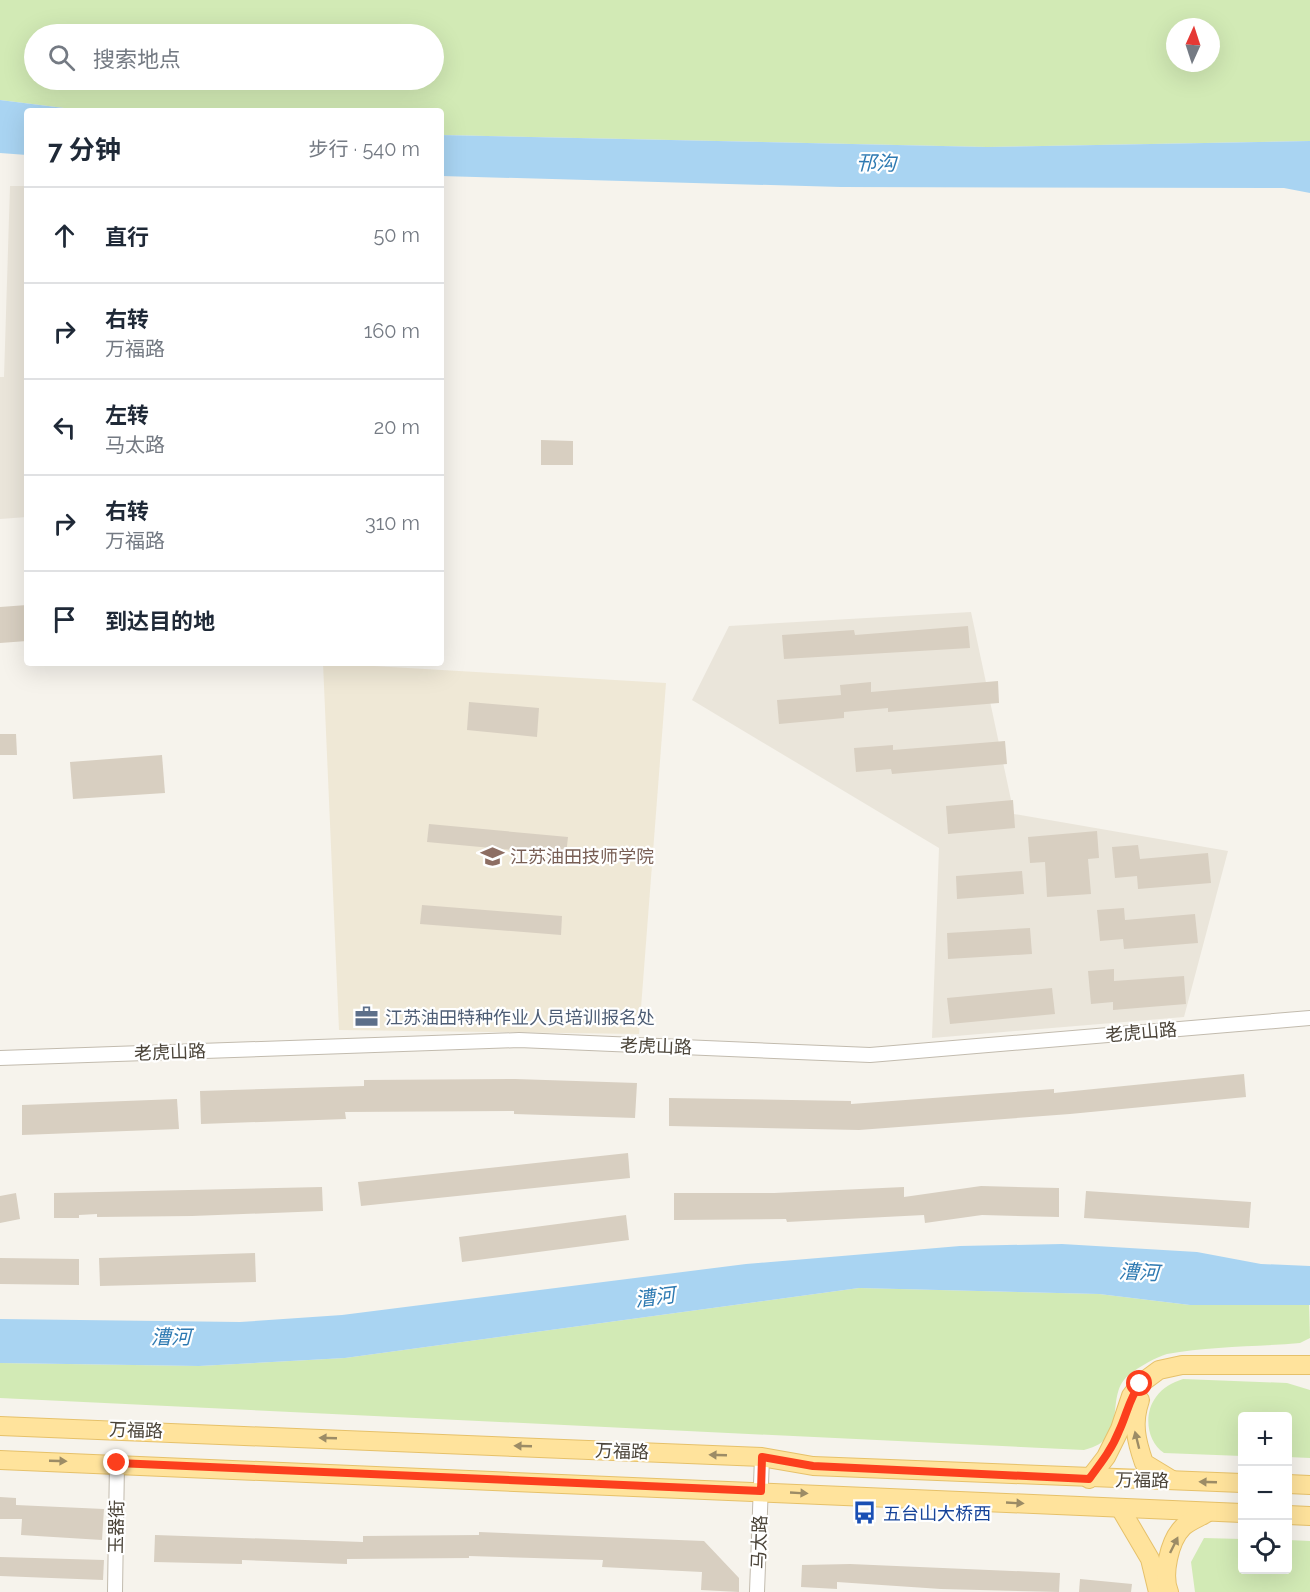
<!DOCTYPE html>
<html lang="zh">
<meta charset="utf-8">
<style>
:root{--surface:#fff;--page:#f2f2f3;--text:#1f2937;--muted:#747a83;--line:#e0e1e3}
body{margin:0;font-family:Raleway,"Noto Sans SC",sans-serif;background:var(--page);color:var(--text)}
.controls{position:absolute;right:18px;bottom:18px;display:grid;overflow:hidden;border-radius:6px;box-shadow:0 6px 24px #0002}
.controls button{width:54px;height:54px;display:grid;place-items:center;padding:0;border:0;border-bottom:2px solid var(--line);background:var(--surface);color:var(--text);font:30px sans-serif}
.compass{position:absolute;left:1166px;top:18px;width:54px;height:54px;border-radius:50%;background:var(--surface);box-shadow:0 6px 24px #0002;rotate:3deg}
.stop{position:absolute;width:18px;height:18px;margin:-14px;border:4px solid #fc3f1d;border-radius:50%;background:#fff}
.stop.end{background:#fc3f1d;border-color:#fff;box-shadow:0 2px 6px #0008}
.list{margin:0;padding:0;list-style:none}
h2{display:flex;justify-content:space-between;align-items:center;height:78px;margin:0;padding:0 24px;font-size:26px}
h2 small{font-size:20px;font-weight:400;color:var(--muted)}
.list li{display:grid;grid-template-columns:39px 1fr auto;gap:18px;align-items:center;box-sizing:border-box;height:96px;padding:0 24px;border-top:2px solid var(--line)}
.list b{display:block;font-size:22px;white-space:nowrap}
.list p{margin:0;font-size:20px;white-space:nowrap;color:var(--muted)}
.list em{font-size:20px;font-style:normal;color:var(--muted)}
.icon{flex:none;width:33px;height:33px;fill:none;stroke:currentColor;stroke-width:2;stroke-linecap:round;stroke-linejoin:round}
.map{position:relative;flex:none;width:1310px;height:1592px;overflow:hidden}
.search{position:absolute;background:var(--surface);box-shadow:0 6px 24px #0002;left:24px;top:24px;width:420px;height:66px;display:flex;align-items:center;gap:15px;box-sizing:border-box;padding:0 21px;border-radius:33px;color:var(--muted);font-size:22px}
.panel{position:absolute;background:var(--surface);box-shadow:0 6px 24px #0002;left:24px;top:108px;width:420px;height:558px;border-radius:6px}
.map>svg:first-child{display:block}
.residential{fill:#eae5da}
.education{fill:#efe8d6}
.green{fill:#d2eab5;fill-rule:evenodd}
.water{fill:#a9d4f2}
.building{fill:#d8cfc1}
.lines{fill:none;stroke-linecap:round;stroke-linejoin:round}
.minor-casing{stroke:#c2bbae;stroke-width:16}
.major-casing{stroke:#e6c16a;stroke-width:20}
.minor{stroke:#fff;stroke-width:14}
.major{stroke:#ffe39c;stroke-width:18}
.oneway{fill:#9c8c66}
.route{stroke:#fc3f1d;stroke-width:8}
.labels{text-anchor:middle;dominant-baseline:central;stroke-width:4.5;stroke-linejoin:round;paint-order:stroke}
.education-label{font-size:18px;fill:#785e54;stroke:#fff;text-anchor:start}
.service-label{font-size:18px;fill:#4e5e75;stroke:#fff;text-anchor:start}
.street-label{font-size:18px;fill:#4b4439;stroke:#fff}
.transit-label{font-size:18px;fill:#164399;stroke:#fff;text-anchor:start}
.water-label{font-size:20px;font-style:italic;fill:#2e7ab2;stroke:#fff}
</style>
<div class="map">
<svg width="1310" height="1592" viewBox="0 0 1310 1592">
<rect width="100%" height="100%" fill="#f6f3ec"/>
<g class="residential">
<path d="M10,186H27V517L0,519V377H4Z"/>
<path d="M971,612L1014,814L1228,851L1184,1017L932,1038L939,848L692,700L729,626Z"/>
</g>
<path class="education" d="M323,663L666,683L639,1034L339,1030Z"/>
<g class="green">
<path d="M0,0H1310V141L987,147L441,135V111H88L0,100ZM1175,27H1211V63H1175ZM34,34H434V80H34Z"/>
<path d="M859,1288L1099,1294L1190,1305H1309L1310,1338L1300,1343C1256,1347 1209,1346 1167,1354C1156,1357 1139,1367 1130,1374C1102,1395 1132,1439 1084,1450L0,1398V1363L199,1366L345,1358Z"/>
<path d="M1183,1379L1287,1383L1310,1390V1458L1288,1457V1416H1242V1456L1164,1453C1147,1442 1143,1414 1156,1397C1163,1387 1172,1383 1183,1379Z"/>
<path d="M1204,1538L1242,1539V1570H1288V1540L1310,1541V1592H1195L1191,1562Z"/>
</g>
<g class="water">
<path d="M0,100L88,111H27V155L0,153Z"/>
<path d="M441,135L987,147L1310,141V193L1284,188L841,187L441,176Z"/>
<path d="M1062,1244L1197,1252L1261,1264L1310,1266V1305H1190L1099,1294L859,1288L345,1358L199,1366L0,1363V1319L240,1322L342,1315L746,1264L960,1246Z"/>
</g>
<g class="building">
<path d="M541,440L573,441V465H541Z"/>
<path d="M27,605V641L0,643V607Z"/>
<path d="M968,626L970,648L784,659L782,635L854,630L855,635Z"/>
<path d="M998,681L999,703L888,712V708L844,712V718L779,724L777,700L841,695L840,685L871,682V692Z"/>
<path d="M469,702L539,708L537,737L467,730Z"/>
<path d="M0,734H16L17,755H0Z"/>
<path d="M1005,741L1007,764L892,774L891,769L856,772L854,748L893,745V750Z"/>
<path d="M162,755L165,793L73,799L70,762Z"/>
<path d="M1013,800L1015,828L948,834L946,806Z"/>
<path d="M429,824L568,837L566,855L427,842Z"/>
<path d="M1097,831L1099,858L1088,859L1091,894L1047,897L1045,862L1030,863L1028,837Z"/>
<path d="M1138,845L1140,859L1208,853L1211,883L1138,889L1137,876L1115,878L1112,847Z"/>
<path d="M1022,871L1024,894L957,899L956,876Z"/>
<path d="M422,905L562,916L561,935L420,924Z"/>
<path d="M1124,908L1125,920L1195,914L1198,943L1124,949L1123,939L1100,941L1097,910Z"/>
<path d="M1030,928L1032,954L948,959L947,933Z"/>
<path d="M1114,969V981L1184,976L1186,1004L1113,1010V1002L1091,1004L1088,971Z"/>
<path d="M1052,988L1055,1014L950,1024L947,998Z"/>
<path d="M1244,1074L1246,1097L1070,1114L859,1130L669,1126V1098L851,1101V1104L1054,1089V1093Z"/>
<path d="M515,1079L637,1083L635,1118L514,1114V1111L345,1112L346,1119L201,1124L200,1091L364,1086V1080Z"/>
<path d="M177,1099L179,1129L22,1135V1105Z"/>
<path d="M628,1153L630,1178L361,1206L358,1182Z"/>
<path d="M981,1186L1059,1188V1217L982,1215L925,1223L924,1215L787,1222L786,1219L674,1220V1193H774L904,1187V1197Z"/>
<path d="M322,1187L323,1211L192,1216L97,1217V1214L79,1215V1218H54V1193Z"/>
<path d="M1086,1191L1251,1202L1249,1228L1084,1218Z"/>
<path d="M16,1193L20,1219L0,1223V1196Z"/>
<path d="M626,1215L629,1240L462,1262L459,1237Z"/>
<path d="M255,1253L256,1282L100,1286L99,1258Z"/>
<path d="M0,1258L79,1259V1285L0,1284Z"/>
<path d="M0,1497L16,1498V1505L104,1509L102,1540L21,1535L22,1519H0Z"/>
<path d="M479,1532L704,1541L739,1578V1592L701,1590L702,1572L602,1567L603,1560L469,1556V1558L347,1559V1564L242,1560V1564L154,1562L155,1535L363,1542V1536L479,1535Z"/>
<path d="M0,1557L104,1560L103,1580L0,1576Z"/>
<path d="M850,1564L1060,1573L1059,1592L941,1589L837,1582V1589L801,1587L802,1565Z"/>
<path d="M1080,1579L1132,1584L1131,1592H1079Z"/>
</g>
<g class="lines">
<defs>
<g id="minor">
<path d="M0,1058L519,1040L870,1055L1310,1018"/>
<path d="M115,1592L117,1463"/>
<path d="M757,1592L762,1457"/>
</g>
<g id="major">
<path d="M1140,1400C1132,1423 1136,1440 1144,1463L1172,1480"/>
<path d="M0,1426L762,1457L813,1466L1242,1483"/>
<path d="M0,1460L1242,1513"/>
<path d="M1089,1479L1106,1457L1120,1429L1131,1396L1140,1384L1159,1370L1182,1365H1310"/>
<path d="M1288,1484L1310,1485"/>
<path d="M1120,1508L1150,1559L1158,1592"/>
<path d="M1288,1515L1310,1516"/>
<path d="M1169,1592C1162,1575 1169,1541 1183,1527C1189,1521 1201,1517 1208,1512"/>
</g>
</defs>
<use href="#minor" class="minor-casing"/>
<use href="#major" class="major-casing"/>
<use href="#minor" class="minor"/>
<use href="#major" class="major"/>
</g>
<defs><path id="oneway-solid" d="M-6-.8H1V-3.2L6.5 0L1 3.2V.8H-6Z" transform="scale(1.5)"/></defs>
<g class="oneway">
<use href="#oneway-solid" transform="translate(328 1438) rotate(-178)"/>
<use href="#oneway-solid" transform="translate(1137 1440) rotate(-104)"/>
<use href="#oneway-solid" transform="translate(523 1446) rotate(-178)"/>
<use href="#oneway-solid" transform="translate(718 1455) rotate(-178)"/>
<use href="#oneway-solid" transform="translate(58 1461) rotate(2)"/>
<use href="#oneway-solid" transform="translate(1208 1482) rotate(-178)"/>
<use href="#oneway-solid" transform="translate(799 1493) rotate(3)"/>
<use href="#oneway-solid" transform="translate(1015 1503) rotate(3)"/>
<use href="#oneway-solid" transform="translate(1174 1545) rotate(-64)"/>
</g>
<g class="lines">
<path class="route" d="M117,1463L761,1491L762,1457L813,1466L1089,1479C1101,1463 1112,1449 1119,1431C1127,1414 1129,1399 1140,1384"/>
</g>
<defs>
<symbol id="university-bare" viewBox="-9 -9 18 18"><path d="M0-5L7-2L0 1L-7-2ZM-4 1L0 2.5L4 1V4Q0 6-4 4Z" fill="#8d6e63" stroke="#fff" stroke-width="2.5" paint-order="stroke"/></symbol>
<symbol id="office-bare" viewBox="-9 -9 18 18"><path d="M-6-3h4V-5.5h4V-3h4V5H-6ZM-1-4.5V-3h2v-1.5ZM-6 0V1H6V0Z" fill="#5c6f8a" stroke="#fff" stroke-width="2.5" paint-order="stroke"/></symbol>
<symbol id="bus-bare" viewBox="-9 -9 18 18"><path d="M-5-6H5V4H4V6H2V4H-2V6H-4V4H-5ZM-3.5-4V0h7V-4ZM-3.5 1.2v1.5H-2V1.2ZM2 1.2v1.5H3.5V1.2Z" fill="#1a4fb4" stroke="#fff" stroke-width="2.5" paint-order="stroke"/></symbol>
</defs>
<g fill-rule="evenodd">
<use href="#university-bare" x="476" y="840" width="33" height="33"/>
<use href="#office-bare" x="350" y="1000" width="33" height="33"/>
<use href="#bus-bare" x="848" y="1496" width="33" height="33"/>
</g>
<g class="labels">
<g class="education-label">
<text x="510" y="856">江苏油田技师学院</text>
</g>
<g class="service-label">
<text x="385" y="1017">江苏油田特种作业人员培训报名处</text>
</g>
<g class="street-label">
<text transform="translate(1141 1032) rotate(-5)">老虎山路</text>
<text transform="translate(656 1046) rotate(2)">老虎山路</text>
<text transform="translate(170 1052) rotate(-2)">老虎山路</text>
<text transform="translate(136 1430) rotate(2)">万福路</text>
<text transform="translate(622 1451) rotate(2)">万福路</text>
<text transform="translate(1142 1480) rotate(1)">万福路</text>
<text transform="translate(116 1527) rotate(-89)">玉器街</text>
<text transform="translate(759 1542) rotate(-88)">马太路</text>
</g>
<g class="transit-label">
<text x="883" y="1513">五台山大桥西</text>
</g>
<g class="water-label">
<text transform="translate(876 163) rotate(1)">邗沟</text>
<text transform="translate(1139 1272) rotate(3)">漕河</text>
<text transform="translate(655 1297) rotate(-7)">漕河</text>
<text x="171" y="1337">漕河</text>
</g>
</g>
</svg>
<div class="controls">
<button>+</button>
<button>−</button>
<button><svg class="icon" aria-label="locate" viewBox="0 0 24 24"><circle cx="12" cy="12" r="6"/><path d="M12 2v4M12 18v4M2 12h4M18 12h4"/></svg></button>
</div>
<svg class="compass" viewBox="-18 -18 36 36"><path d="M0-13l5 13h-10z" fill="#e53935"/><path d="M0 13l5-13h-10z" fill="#747a83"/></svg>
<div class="stop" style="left:1140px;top:1384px"></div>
<div class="stop end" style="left:117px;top:1463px"></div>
<div class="search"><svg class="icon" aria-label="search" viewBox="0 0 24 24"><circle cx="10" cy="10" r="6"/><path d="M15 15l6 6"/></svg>搜索地点</div>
<section class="panel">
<h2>7 分钟<small>步行 · 540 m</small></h2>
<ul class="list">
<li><svg class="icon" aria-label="ahead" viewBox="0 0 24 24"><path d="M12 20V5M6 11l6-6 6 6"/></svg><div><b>直行</b></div><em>50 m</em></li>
<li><svg class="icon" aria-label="right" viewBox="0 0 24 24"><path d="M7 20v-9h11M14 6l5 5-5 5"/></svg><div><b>右转</b><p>万福路</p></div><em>160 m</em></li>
<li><svg class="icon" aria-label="left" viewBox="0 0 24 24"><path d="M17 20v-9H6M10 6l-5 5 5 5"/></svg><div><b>左转</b><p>马太路</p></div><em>20 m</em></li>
<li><svg class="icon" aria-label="right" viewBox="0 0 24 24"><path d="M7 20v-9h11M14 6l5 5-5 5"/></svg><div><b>右转</b><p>万福路</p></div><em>310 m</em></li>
<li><svg class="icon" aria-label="arrive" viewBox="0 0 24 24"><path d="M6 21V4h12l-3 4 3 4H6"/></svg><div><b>到达目的地</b></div></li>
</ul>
</section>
</div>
